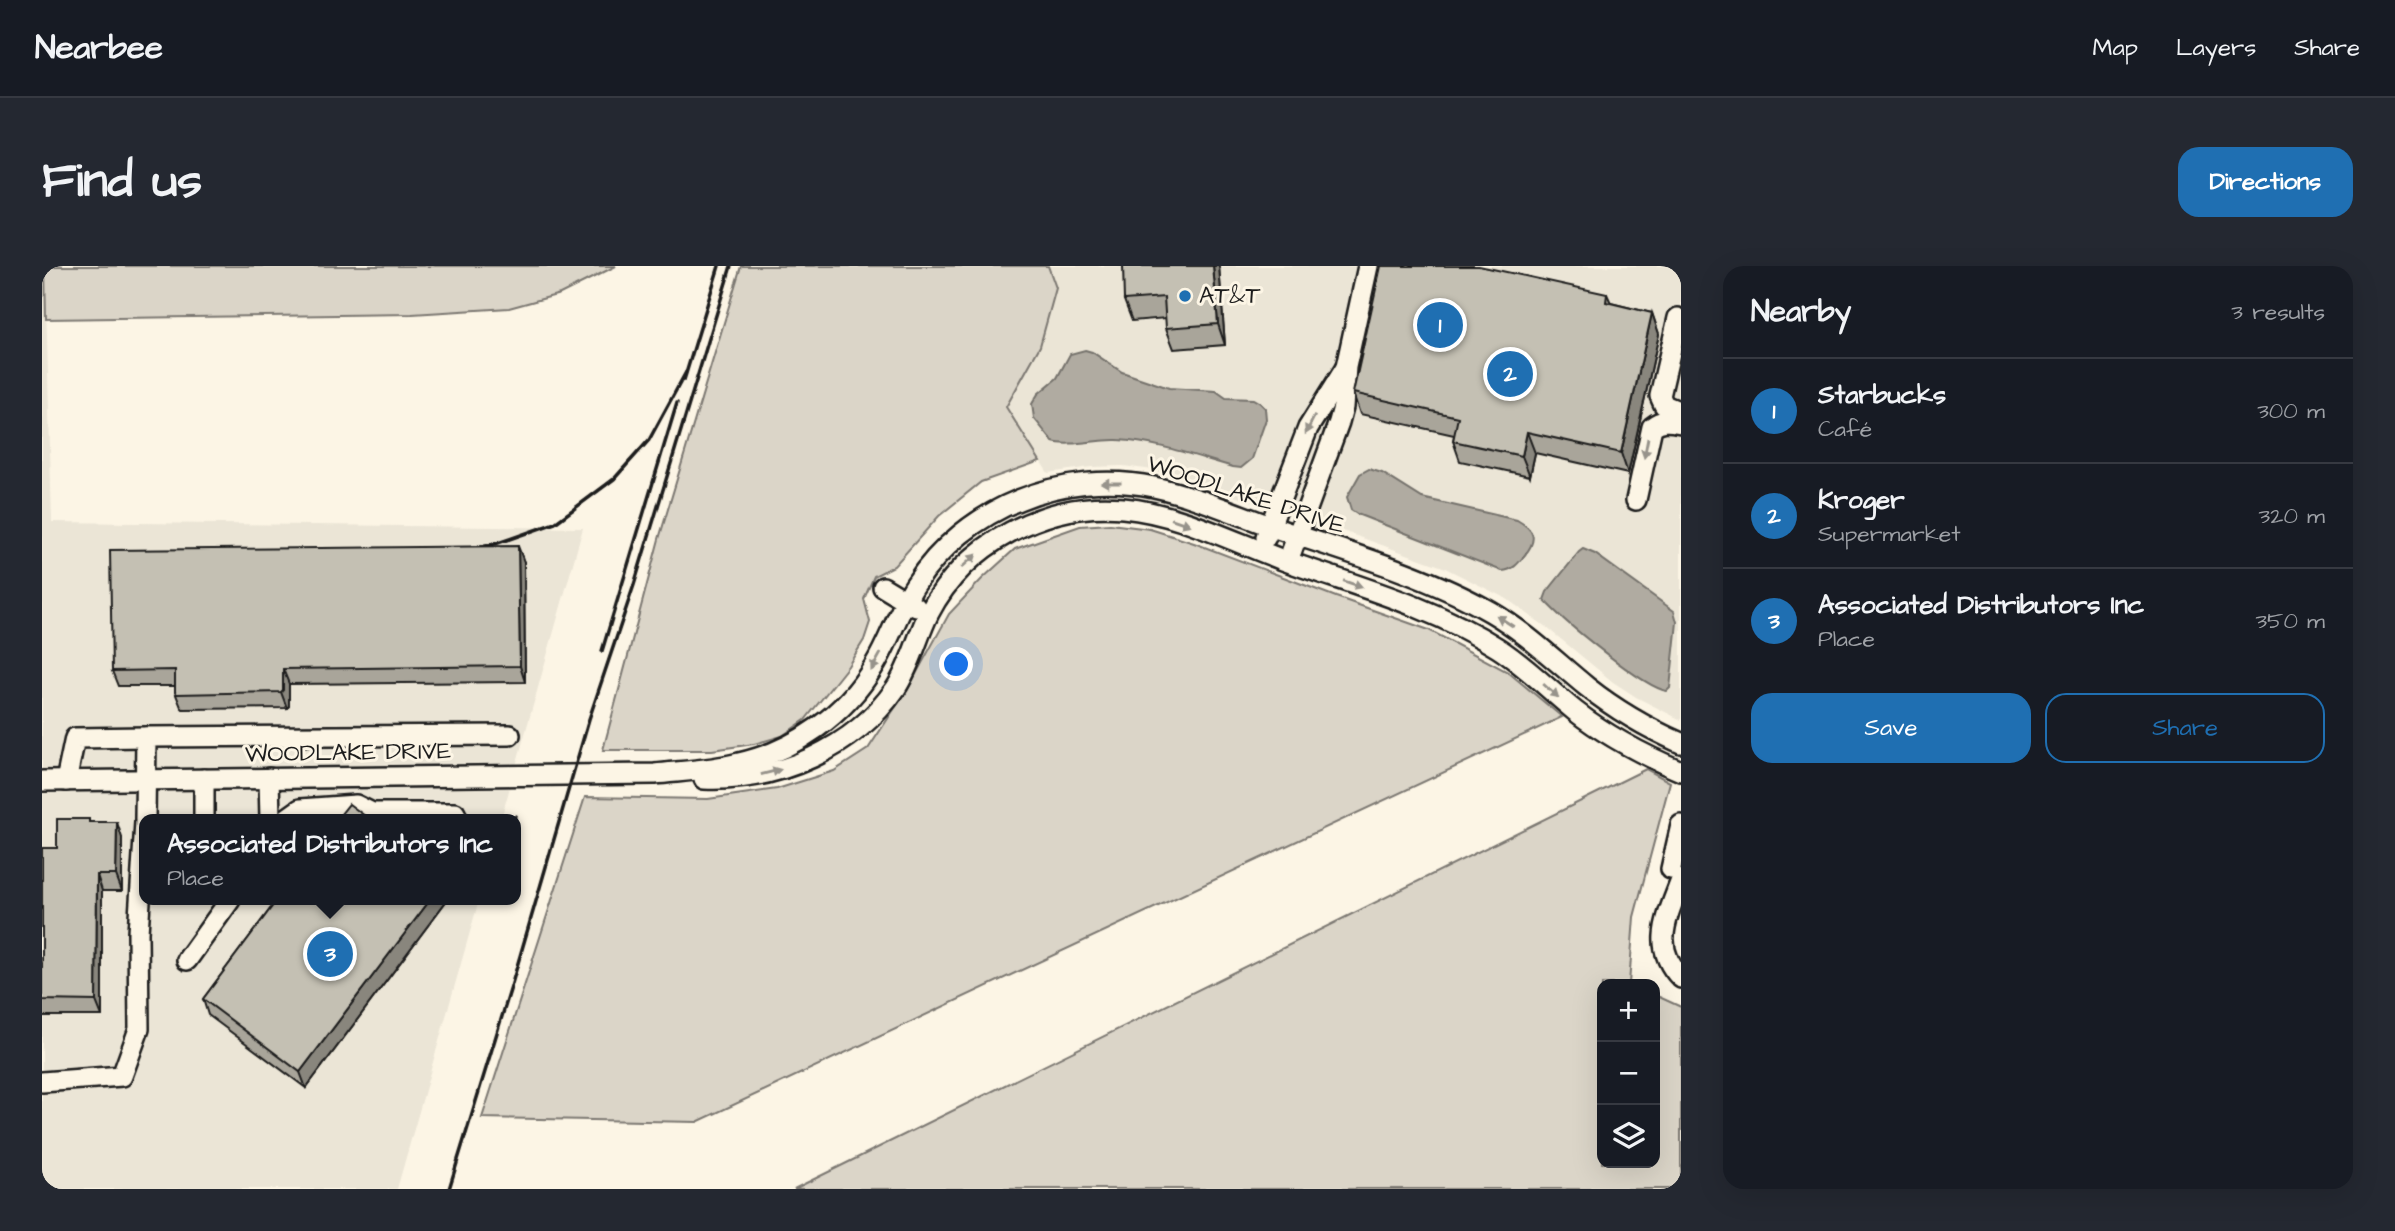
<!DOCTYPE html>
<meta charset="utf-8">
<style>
:root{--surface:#171b24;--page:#242831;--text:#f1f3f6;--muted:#9ea1a6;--line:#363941;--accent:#1f6fb2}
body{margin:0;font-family:"Architects Daughter",sans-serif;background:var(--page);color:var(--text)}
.controls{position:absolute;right:21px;bottom:21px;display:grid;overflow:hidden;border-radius:14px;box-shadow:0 7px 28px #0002}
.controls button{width:63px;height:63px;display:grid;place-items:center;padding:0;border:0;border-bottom:2px solid var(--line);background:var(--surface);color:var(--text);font:35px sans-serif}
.you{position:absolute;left:915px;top:399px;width:24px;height:24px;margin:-18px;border:5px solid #fff;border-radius:50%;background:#1a73e8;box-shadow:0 0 0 10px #1a73e833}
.badge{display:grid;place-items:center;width:46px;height:46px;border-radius:50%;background:var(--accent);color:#fff;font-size:23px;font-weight:700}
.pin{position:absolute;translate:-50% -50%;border:4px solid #fff;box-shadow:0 2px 7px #0006}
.popup{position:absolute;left:97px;top:548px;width:382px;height:91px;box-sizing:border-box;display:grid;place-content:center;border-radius:14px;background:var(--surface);filter:drop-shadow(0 2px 5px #0005);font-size:23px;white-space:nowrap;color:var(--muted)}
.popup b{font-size:26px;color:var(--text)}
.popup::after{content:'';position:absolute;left:50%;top:100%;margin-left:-14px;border:14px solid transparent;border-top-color:var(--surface)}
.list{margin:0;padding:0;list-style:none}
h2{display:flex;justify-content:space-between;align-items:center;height:91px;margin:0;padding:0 28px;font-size:30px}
h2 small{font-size:23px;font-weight:400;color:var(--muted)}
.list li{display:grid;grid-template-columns:46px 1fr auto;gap:21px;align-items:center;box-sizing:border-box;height:105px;padding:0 28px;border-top:2px solid var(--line)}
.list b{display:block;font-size:26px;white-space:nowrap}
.list p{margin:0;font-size:23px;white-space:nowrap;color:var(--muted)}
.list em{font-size:23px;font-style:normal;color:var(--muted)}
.actions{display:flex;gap:14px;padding:21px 28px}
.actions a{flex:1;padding:16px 0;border:2px solid var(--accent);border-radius:21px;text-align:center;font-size:24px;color:var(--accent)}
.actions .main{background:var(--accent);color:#fff}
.icon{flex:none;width:38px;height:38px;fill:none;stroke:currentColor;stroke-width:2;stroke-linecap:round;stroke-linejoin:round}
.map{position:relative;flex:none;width:1639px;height:923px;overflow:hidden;border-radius:21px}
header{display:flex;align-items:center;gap:42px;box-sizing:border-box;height:98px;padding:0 35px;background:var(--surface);border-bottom:2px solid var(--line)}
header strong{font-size:33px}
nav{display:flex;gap:38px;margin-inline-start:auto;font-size:24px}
.intro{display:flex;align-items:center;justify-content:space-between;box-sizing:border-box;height:168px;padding:0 42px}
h1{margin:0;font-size:49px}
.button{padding:18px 32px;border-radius:21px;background:var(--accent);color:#fff;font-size:24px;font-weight:700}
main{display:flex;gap:42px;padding:0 42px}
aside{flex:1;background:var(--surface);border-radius:21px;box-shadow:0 7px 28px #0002}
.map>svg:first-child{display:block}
.built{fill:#ebe5d6}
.green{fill:#dbd5c8;stroke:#7c7872;stroke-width:2}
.water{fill:#b0aba1;stroke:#75726c;stroke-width:2}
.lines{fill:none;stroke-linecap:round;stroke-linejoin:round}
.minor-casing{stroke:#1c1c1c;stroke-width:24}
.minor{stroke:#fcf5e5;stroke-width:19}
.rail{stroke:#1c1c1c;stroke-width:3.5}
.wall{fill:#a9a59a;stroke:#1c1c1c;stroke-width:2}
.shaded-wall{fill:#89867d;stroke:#1c1c1c;stroke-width:2}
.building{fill:#c4c0b3;stroke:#1c1c1c;stroke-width:2}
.oneway{fill:#97938b}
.poi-dot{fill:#1f6fb2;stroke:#fcf5e5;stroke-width:2.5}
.labels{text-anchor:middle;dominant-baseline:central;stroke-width:6;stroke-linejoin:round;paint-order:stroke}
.poi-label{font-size:24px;fill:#1c1c1c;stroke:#fcf5e5;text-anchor:start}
.street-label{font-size:24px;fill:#1c1c1c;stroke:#fcf5e5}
</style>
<header>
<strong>Nearbee</strong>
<nav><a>Map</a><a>Layers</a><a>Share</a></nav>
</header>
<div class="intro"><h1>Find us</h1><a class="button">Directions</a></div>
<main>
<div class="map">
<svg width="1639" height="923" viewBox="0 0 1639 923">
<rect width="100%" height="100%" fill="#fcf5e5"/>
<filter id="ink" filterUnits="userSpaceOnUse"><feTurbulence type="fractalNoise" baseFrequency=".0143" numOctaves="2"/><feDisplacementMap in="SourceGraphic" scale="14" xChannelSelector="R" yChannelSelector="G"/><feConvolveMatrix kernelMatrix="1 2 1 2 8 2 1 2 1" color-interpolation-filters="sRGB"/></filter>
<g filter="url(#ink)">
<g class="built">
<path d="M0,0H3L10,256L541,262L459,553H103V634H437L355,923H0Z"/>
<path d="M1006,0H1639V454L1594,431L1571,416L1504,361L1465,333L1401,301L1298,264L1111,204L1081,200L1049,201L1006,207L964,141L998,80L1014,23Z"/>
</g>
<g class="green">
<path d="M3,0H574L518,28L467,42L370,48L4,53Z"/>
<path d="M699,0H1006L1014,22L998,80L964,141L998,195L939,216L897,250L852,300L832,310L822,333L828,356L822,374L806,400L763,454L740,470L712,478L670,484H561L617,273Z"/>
<path d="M1068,258L1108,263L1152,277L1294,331L1387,364L1466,406L1520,451L655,856L440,852L543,531L666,533L735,523L792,505L826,483L868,419L907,348L940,313L973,283L1038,260Z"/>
<path d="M1604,503L1628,516L1592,651L1587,718H1560V897H1613V729L1639,741V923H752Z"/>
</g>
<g class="water">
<path d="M1043,84L1050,86L1080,106L1127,122L1174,125L1184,132L1211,133L1218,137L1223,142L1224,153L1210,193L1199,202L1191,201C1152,190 1116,176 1075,174C1057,173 1027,181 1011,176L992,152L990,138L996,128L1015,112L1028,88Z"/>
<path d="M1327,203L1340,207L1380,232L1475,254C1493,264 1496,273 1482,290C1476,298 1471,304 1460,305L1315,248L1309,244L1305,231L1318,208Z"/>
<path d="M1541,283L1553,288L1632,345L1635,356L1628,422L1625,425C1602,422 1520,354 1502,334L1505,326L1537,286Z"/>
</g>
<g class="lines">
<defs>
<g id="minor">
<path d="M1636,52L1618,130L1622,139L1639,146"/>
<path d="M1594,234L1610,161C1620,153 1628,155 1639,157"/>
<path d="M1224,271L1266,162L1303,103"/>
<path d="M1246,295L1297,156L1301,141L1304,101L1326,0"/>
<path d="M841,321L874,341"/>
<path d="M227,512L228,553"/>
<path d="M662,513C736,516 812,483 854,422C869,399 875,371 887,347C923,278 1003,235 1081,242C1136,247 1190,275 1241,294C1314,320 1390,340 1456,382C1484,400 1507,424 1533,445C1565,470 1601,489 1639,505"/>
<path d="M0,515L613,508C641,505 670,504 697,497C752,485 803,449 832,400C848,374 856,345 873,319C923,241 1022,202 1112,221C1159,231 1205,253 1251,268C1315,289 1390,312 1449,346C1485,367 1513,395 1545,421C1574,444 1605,462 1639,477"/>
<path d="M24,515L33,472L104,471"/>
<path d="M103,553L104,471L468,469"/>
<path d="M162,553V513"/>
<path d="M244,553L258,543L314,539L330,547H413L416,553"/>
<path d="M1629,603L1639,559"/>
<path d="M1639,614C1626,650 1608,680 1639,712"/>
<path d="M145,694L188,634"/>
<path d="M0,816L80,810L97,763L96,667L103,556"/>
</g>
</defs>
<use href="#minor" class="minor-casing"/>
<use href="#minor" class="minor"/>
<g class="rail">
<path d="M642,114L677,0"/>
<path d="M427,284L456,277L513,257L572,213L607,174L644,106"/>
<path d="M560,385L635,137"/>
<path d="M472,553L474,550"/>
<path d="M407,923L469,721L547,453L592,319L689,0"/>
</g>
</g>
<g class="wall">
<path d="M1177,0L1183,79L1132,83L1124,62V52L1090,55L1082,34Z"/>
<path d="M1565,28L1569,37L1610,47L1617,68L1586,208L1493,187L1488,210L1418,195L1411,175L1412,169L1318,148L1311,127Z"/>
<path d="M482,296L483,416L247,418V440L245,442L141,443L139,441L133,426V420H76L70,405Z"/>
<path d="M48,556L80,572V625H60V750H0V582H15Z"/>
<path d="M235,634H405L264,822L166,749L161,733Z"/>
</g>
<g class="shaded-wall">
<path d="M1171,0H1177L1183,79L1176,58Z"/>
<path d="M1610,47L1617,68L1586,208L1579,187Z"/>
<path d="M1485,166L1493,187L1488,210L1480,190Z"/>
<path d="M476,280L482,296L483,416L478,400Z"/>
<path d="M241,403L247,418V440L245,442L239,426Z"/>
<path d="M75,556L80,572V625L74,609Z"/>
<path d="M55,609L60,625V750L54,735Z"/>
<path d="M388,634H405L264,822L258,806Z"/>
</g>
<g class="building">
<path d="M1081,0H1171L1176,58L1124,62L1122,31L1082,34Z"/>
<path d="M1339,0H1437L1565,28L1564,36L1610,47L1579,187L1485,166L1480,190L1411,175L1416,151L1311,127Z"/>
<path d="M476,280L478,400L241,403V424L239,426L135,428L133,426V404L70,405L68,284Z"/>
<path d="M307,538L327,553H295Z"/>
<path d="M15,553H47V556H75L74,609H55L54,735L0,734V582H15Z"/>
<path d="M235,634H388L258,806L161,733Z"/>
</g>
<defs><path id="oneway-solid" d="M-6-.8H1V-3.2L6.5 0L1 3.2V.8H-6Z" transform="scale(1.75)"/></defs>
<g class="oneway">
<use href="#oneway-solid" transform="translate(1268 159) rotate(117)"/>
<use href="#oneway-solid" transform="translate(1604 182) rotate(101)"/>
<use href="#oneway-solid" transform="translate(1069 217) rotate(-180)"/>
<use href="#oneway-solid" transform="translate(1139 256) rotate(19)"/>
<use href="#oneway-solid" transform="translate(927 295) rotate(-42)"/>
<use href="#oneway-solid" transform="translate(1311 318) rotate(19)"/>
<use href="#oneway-solid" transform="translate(1463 355) rotate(-147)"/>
<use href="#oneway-solid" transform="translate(834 396) rotate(119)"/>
<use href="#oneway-solid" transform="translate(1509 425) rotate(42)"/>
<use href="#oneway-solid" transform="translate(729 506) rotate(-14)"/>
</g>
</g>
<circle class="poi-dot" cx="1143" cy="30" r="7"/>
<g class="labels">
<g class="poi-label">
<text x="1157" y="30">AT&amp;T</text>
</g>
<g class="street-label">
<text transform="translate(1204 229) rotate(18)">WOODLAKE DRIVE</text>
<text transform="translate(306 487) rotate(-1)">WOODLAKE DRIVE</text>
</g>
</g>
</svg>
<div class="controls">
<button>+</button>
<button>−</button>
<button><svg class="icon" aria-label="layers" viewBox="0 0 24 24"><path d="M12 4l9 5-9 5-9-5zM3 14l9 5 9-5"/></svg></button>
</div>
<div class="you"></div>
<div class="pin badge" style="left:1398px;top:59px">1</div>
<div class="pin badge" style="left:1468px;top:108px">2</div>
<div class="pin badge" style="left:288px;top:688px">3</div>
<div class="popup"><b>Associated Distributors Inc</b>Place</div>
</div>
<aside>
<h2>Nearby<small>3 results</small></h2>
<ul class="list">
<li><span class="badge">1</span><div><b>Starbucks</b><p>Café</p></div><em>300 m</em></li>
<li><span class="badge">2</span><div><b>Kroger</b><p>Supermarket</p></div><em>320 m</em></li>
<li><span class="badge">3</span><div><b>Associated Distributors Inc</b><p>Place</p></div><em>350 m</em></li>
</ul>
<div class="actions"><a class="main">Save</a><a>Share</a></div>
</aside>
</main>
